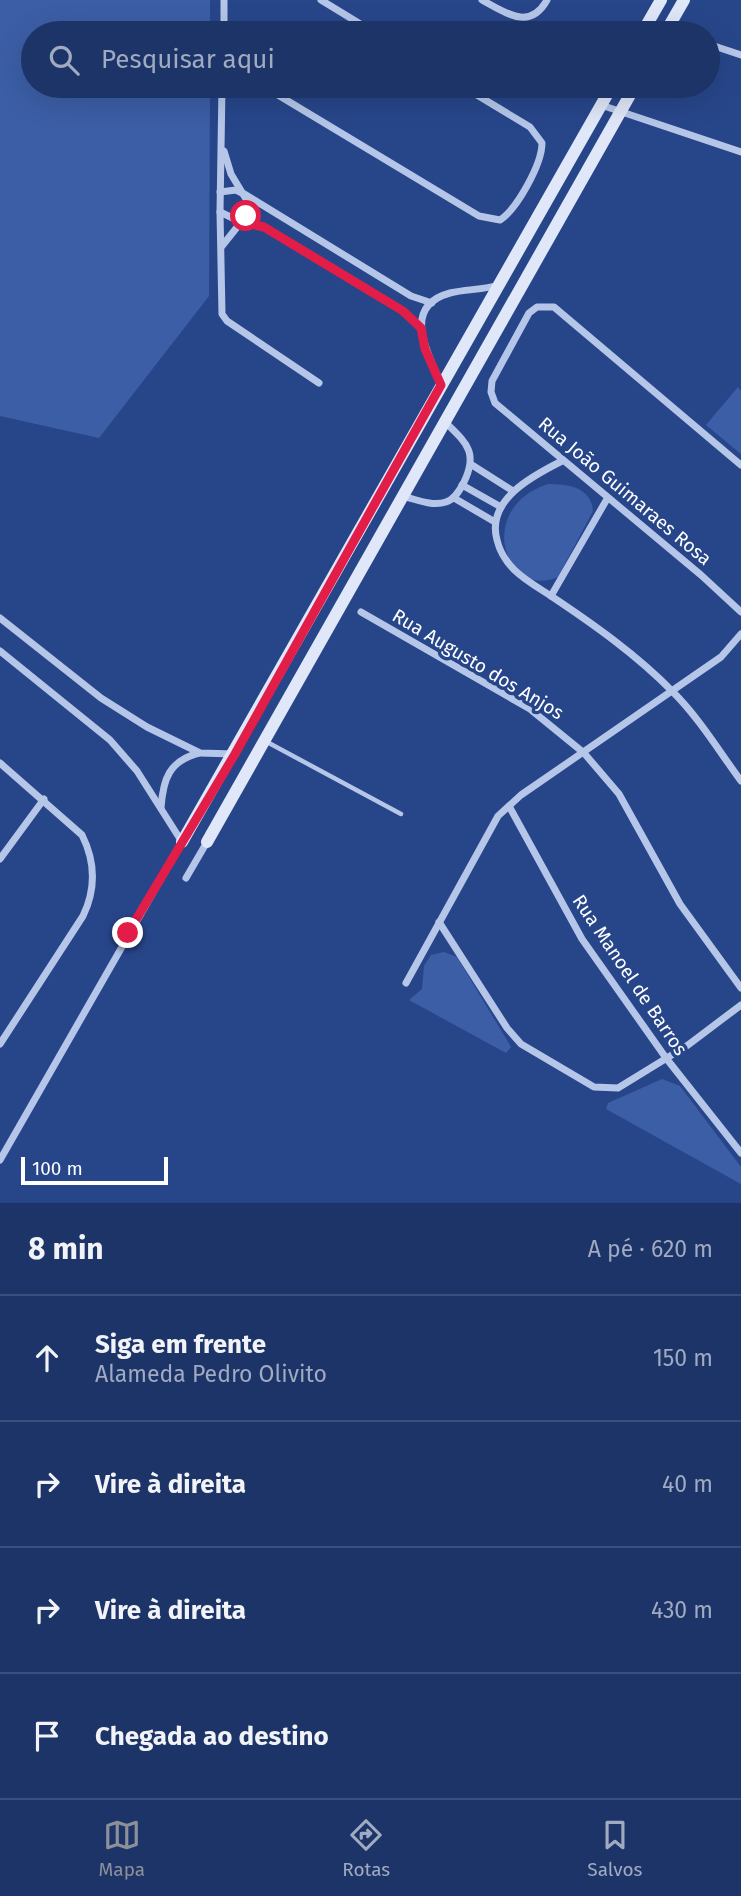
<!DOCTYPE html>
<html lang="pt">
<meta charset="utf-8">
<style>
:root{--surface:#1d3468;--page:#2a3f71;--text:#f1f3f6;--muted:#a0aac0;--line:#3b4f7c;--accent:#8c9099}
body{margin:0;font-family:"Fira Sans",sans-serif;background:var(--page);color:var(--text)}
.scale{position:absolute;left:21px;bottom:18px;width:147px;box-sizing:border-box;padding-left:7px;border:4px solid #fff;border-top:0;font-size:19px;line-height:24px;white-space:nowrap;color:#fff;-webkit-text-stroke:5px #27468a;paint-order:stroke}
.stop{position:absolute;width:21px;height:21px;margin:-16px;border:5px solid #e11d48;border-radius:50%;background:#fff}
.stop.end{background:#e11d48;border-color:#fff;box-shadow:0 2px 7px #0008}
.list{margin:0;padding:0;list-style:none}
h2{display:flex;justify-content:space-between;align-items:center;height:91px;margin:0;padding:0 28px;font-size:30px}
h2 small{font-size:23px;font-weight:400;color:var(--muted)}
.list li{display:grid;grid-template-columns:46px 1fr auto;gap:21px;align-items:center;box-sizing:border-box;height:126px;padding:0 28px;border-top:2px solid var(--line)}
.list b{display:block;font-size:26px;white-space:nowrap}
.list p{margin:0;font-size:23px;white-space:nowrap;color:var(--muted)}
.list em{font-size:23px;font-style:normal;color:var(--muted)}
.icon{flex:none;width:38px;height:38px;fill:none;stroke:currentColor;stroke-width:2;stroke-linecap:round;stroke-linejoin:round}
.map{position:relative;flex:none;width:741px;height:1203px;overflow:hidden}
.search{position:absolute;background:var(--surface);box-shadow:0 7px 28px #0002;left:21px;right:21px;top:21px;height:77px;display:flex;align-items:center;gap:18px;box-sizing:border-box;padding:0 24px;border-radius:38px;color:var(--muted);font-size:26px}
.sheet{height:595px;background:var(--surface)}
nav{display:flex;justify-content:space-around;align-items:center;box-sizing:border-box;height:98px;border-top:2px solid var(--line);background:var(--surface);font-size:19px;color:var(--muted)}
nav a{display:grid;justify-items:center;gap:4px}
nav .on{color:var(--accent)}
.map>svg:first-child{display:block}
.green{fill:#3c5ea6}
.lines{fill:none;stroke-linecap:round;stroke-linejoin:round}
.lane{stroke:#b5c6e9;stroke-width:4.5}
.street{stroke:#b5c6e9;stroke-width:7}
.secondary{stroke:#dfe7f8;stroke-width:12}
.route{stroke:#e11d48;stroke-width:9}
.labels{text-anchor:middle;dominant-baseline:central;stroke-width:7;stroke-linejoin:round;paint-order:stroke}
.street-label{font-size:19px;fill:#fff;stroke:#27468a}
</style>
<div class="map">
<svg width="741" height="1203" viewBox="0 0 741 1203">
<rect width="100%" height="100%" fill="#27468a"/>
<g class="green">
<path d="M0,0H210V33H33V86H210L209,296L99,438L0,416Z"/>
<path d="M738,387L741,391V454L706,425Z"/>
<path d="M548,484C568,484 591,487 593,511L558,577C505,600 474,508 548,484Z"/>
<path d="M444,952L457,957L511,1047L506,1053L409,1000L422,989L424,966L431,955Z"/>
<path d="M662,1079L680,1086L741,1167V1184L606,1109L608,1103Z"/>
</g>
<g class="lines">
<path class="lane" d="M267,742L401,814"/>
<g class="street">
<path d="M321,0L375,33"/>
<path d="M482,0C506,13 530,31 547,0"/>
<path d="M648,23L674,33"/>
<path d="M224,33V0"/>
<path d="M708,44L741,55"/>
<path d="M222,86L220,212L222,314L227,321L319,383"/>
<path d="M263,86L479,216L500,220C517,209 542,164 542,143L530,127L462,86"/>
<path d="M601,105L741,152"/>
<path d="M220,192L236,190L246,195L411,296L432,303"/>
<path d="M220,212L241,222L264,227L403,311L421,328"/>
<path d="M222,246L246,216L249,204L231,174L224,151"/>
<path d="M441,385C430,355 399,307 450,293C466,289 483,290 499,285"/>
<path d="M562,461C532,476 486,500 497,540C504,569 528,581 551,596C593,624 637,655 673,692C699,718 719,751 741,781"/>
<path d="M472,465L513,491"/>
<path d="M741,465L554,307H537L529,313L492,381L491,392L495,403L701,575L741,612"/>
<path d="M462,485L501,507"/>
<path d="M402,496C415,499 432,507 446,502C455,499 460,490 464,482C479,451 465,442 444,421"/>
<path d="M454,498L495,522"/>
<path d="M551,596L607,499"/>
<path d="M361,612L530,709L584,753L619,794L680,904L741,988"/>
<path d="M0,618L101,698L147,727L200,753L234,754"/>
<path d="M0,651L110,740L137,771L182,842L0,1160"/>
<path d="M0,763L82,835C96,863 96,889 83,916L0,1044"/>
<path d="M509,806L582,939L666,1058L741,1153"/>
<path d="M161,808C163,779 169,761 199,753"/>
<path d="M0,859L44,799"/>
<path d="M186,878L207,842"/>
<path d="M439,922L507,1028L521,1044L594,1087L618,1088L688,1045L741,1005"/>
<path d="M406,983L498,816L521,795L721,657L741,634"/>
</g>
<g class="secondary">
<path d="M642,33L661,0"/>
<path d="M665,33L684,0"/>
<path d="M182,842L612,86"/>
<path d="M207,842L635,86"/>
</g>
</g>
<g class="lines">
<path class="route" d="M128,933L235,754L441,385L425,349L421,328L403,311L264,227L241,222L246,216"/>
</g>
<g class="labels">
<g class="street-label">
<text transform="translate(625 491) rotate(40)">Rua João Guimaraes Rosa</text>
<text transform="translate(478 664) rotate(31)">Rua Augusto dos Anjos</text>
<text transform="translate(630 975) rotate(56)">Rua Manoel de Barros</text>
</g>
</g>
</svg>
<div class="scale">100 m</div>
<div class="stop" style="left:246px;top:216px"></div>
<div class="stop end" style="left:128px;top:933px"></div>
<div class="search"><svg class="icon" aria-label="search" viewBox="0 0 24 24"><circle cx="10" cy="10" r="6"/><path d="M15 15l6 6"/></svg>Pesquisar aqui</div>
</div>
<section class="sheet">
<h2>8 min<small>A pé · 620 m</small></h2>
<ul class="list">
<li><svg class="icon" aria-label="ahead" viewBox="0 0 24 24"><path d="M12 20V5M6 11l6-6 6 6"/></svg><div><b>Siga em frente</b><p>Alameda Pedro Olivito</p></div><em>150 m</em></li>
<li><svg class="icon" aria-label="right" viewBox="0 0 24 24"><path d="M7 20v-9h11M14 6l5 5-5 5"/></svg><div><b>Vire à direita</b></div><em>40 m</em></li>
<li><svg class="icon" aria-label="right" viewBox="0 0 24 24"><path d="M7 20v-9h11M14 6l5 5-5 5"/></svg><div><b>Vire à direita</b></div><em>430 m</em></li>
<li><svg class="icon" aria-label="arrive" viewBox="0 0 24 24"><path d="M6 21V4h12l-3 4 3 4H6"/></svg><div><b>Chegada ao destino</b></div></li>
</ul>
</section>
<nav>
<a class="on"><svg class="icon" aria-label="map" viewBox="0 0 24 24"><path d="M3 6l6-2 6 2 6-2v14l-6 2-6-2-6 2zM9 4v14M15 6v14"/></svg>Mapa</a>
<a><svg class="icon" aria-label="directions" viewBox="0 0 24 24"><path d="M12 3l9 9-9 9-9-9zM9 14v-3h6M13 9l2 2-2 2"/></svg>Rotas</a>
<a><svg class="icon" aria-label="saved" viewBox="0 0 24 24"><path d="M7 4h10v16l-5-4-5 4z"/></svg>Salvos</a>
</nav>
